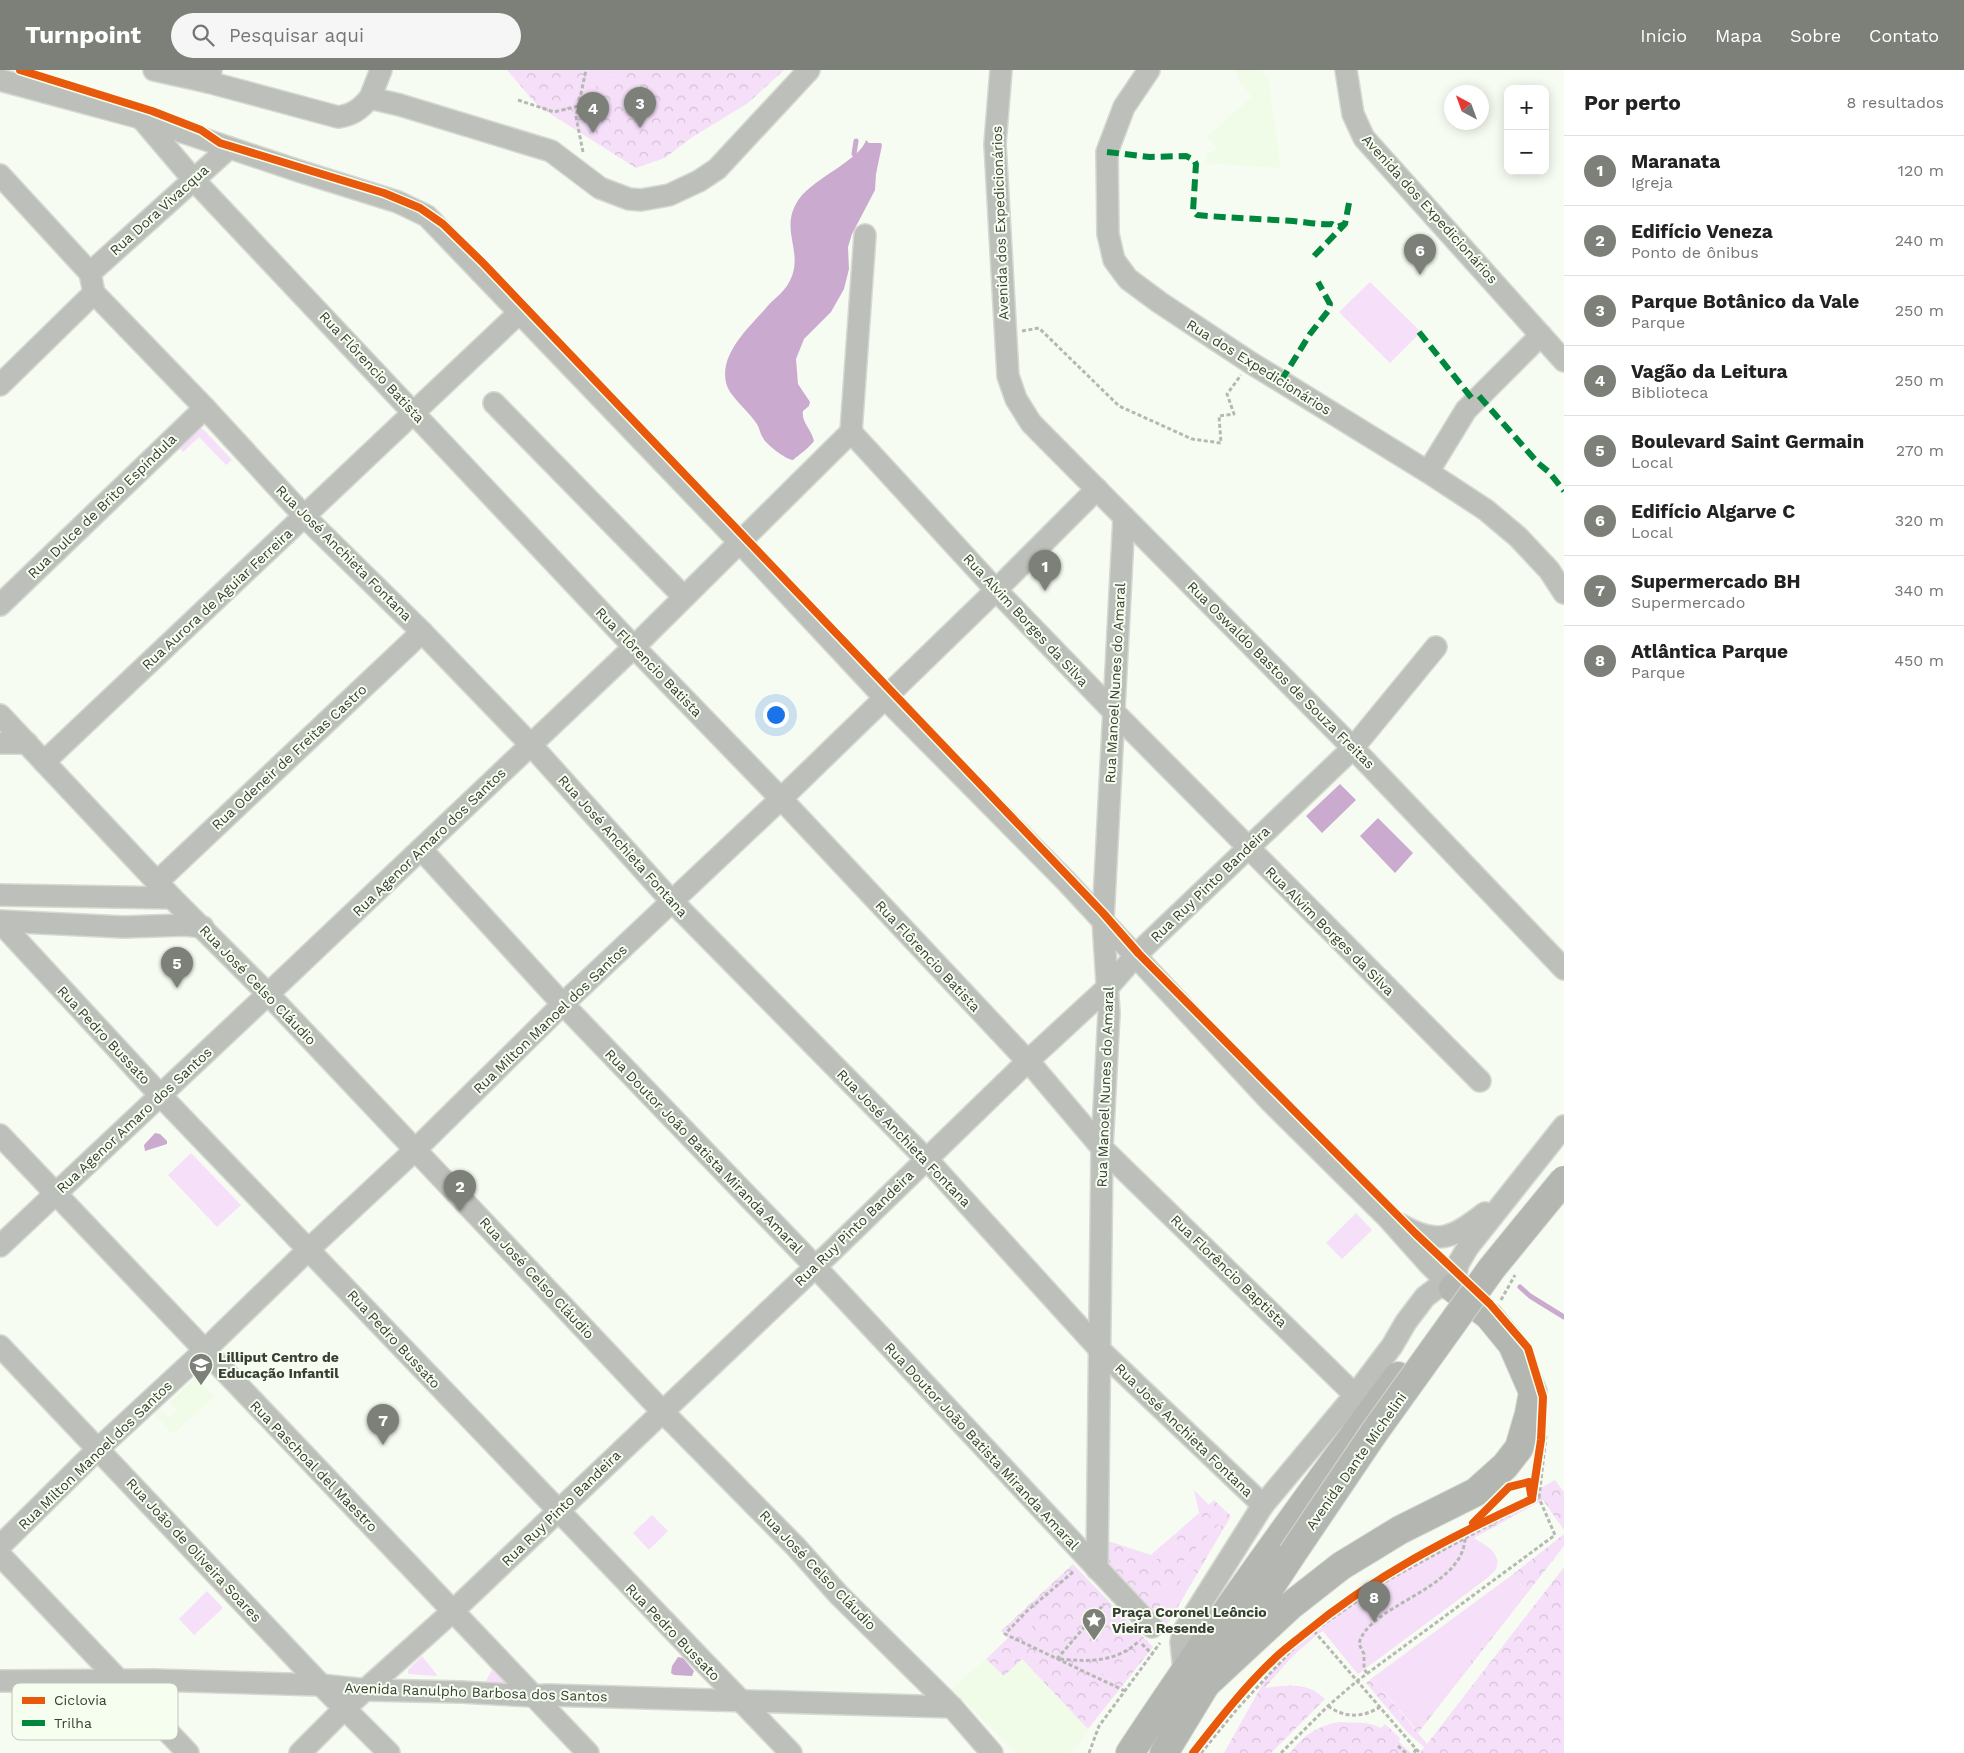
<!DOCTYPE html>
<html lang="pt">
<meta charset="utf-8">
<style>
:root{--surface:#fff;--page:#f6f6f6;--text:#222;--muted:#767676;--line:#e0e0e0;--accent:#7c8078}
body{margin:0;font-family:"Work Sans",sans-serif;background:var(--page);color:var(--text)}
.controls{position:absolute;right:15px;top:15px;display:grid;overflow:hidden;border-radius:10px;box-shadow:0 2px 12px #0003}
.controls button{width:45px;height:45px;display:grid;place-items:center;padding:0;border:0;border-bottom:1px solid var(--line);background:var(--surface);color:var(--text);font:25px sans-serif}
.compass{position:absolute;left:1444px;top:15px;width:45px;height:45px;border-radius:50%;background:var(--surface);box-shadow:0 2px 12px #0003;rotate:319deg}
.you{position:absolute;left:775px;top:644px;width:18px;height:18px;margin:-12px;border:4px solid #fff;border-radius:50%;background:#1a73e8;box-shadow:0 0 0 8px #1a73e833}
.badge{display:grid;place-items:center;width:32px;height:32px;border-radius:50%;background:var(--accent);color:#fff;font-size:16px;font-weight:700}
.pin{position:absolute;translate:-50% -41px;filter:drop-shadow(0 1px 2px #0008)}
.pin::after{content:'';position:absolute;top:26px;width:18px;height:15px;background:inherit;clip-path:polygon(0 0,100% 0,50% 100%)}
.list{margin:0;padding:0;list-style:none}
h2{display:flex;justify-content:space-between;align-items:center;height:65px;margin:0;padding:0 20px;font-size:21px}
h2 small{font-size:16px;font-weight:400;color:var(--muted)}
.list li{display:grid;grid-template-columns:32px 1fr auto;gap:15px;align-items:center;box-sizing:border-box;height:70px;padding:0 20px;border-top:1px solid var(--line)}
.list b{display:block;font-size:19px;white-space:nowrap}
.list p{margin:0;font-size:16px;white-space:nowrap;color:var(--muted)}
.list em{font-size:16px;font-style:normal;color:var(--muted)}
.icon{flex:none;width:28px;height:28px;fill:none;stroke:currentColor;stroke-width:2;stroke-linecap:round;stroke-linejoin:round}
.map{position:relative;flex:none;width:1564px;height:1683px;overflow:hidden}
header{display:flex;align-items:center;gap:30px;box-sizing:border-box;height:70px;padding:0 25px;background:var(--accent);color:#fff}
header strong{font-size:24px}
nav{display:flex;gap:28px;margin-inline-start:auto;font-size:18px}
.search{width:350px;height:45px;background:var(--page);display:flex;align-items:center;gap:12px;box-sizing:border-box;padding:0 18px;border-radius:28px;color:var(--muted);font-size:19px}
main{display:flex}
aside{flex:1;background:var(--surface)}
.map>svg:first-child{display:block}
.built{fill:#f0fbe8}
.forest{fill:url(#forest-crowns)}
.garden{fill:#f6e0f9}
.water{fill:#caaacf}
.lines{fill:none;stroke-linecap:round;stroke-linejoin:round}
.stream{stroke:#caaacf;stroke-width:5}
.minor-casing{stroke:#d5d9d1;stroke-width:24}
.major-casing{stroke:#d5d9d1;stroke-width:30}
.path{stroke:#b6b8b4;stroke-width:3;stroke-dasharray:4 2.5;stroke-linecap:butt}
.minor{stroke:#bcbfba;stroke-width:21}
.major{stroke:#b4b6b1;stroke-width:28}
.major-bridge-casing{stroke:#d5d9d1;stroke-width:30;stroke-linecap:butt}
.major-bridge{stroke:#b4b6b1;stroke-width:28}
.quiet{stroke:#00873e;stroke-width:6;stroke-dasharray:12 6;stroke-linecap:butt}
.cycleway-casing{stroke:#f6ffef;stroke-width:11}
.cycleway{stroke:#e8590c;stroke-width:8}
.labels{text-anchor:middle;dominant-baseline:central;stroke-width:4;stroke-linejoin:round;paint-order:stroke}
.street-label{font-size:14px;fill:#393e36;stroke:#f6ffef}
.poi-label{font-size:14px;font-weight:bold;fill:#393e36;stroke:#f6ffef;text-anchor:start}
.key{fill:#f6ffef;stroke:#bdc5b8;stroke-width:1}
.key-label{font-size:14px;fill:#393e36}
</style>
<header>
<strong>Turnpoint</strong>
<div class="search"><svg class="icon" aria-label="search" viewBox="0 0 24 24"><circle cx="10" cy="10" r="6"/><path d="M15 15l6 6"/></svg>Pesquisar aqui</div>
<nav><a>Início</a><a>Mapa</a><a>Sobre</a><a>Contato</a></nav>
</header>
<main>
<div class="map">
<svg width="1564" height="1683" viewBox="0 0 1564 1683">
<defs>
<pattern id="forest-crowns" width="20" height="18" patternUnits="userSpaceOnUse" patternTransform="scale(1.25)"><rect width="20" height="18" fill="#f6e0f9"/><path d="M2 6a3 3 0 1 1 6 0M12 15a3 3 0 1 1 6 0" fill="none" stroke="#d4c1d6"/></pattern>
</defs>
<rect width="100%" height="100%" fill="#f7fcf2"/>
<g class="built">
<path d="M1235,0H1260L1268,7L1281,98L1206,93V84L1218,80L1207,67L1252,27L1240,12Z"/>
<path d="M196,1307L214,1326L173,1364L154,1343L160,1338L169,1348L177,1340L170,1332Z"/>
<path d="M986,1589L1004,1606L1021,1589L1088,1659L1080,1673L1070,1683H1016L952,1619Z"/>
</g>
<g class="forest">
<path d="M507,0H784L748,33L691,68L665,88L636,98L538,36Z"/>
<path d="M1555,1410L1564,1422V1460L1543,1430L1474,1468C1492,1480 1506,1487 1487,1508L1358,1604L1323,1561C1300,1577 1282,1597 1265,1618C1287,1615 1307,1611 1325,1629L1271,1683H1224L1267,1606L1330,1543L1355,1522Z"/>
<path d="M1214,1430L1231,1446L1166,1557L1108,1497V1471L1151,1485Z"/>
<path d="M1564,1464V1476L1418,1663L1427,1674L1564,1497V1683H1420L1424,1677L1408,1663L1366,1613L1372,1608L1415,1659L1526,1520L1512,1505Z"/>
<path d="M1073,1494L1153,1577L1088,1659L1022,1589L1004,1606L986,1589L1008,1568L1001,1561Z"/>
<path d="M1339,1652C1353,1653 1368,1651 1381,1658L1385,1654L1400,1668L1399,1672L1411,1683H1290C1302,1666 1319,1655 1339,1652Z"/>
</g>
<g class="garden">
<path d="M591,0H621L589,21Z"/>
<path d="M1370,212L1421,262L1390,293L1339,242Z"/>
<path d="M200,358L204,360L232,390L226,395L199,367L183,382L179,377Z"/>
<path d="M191,1083L241,1135L217,1157L168,1105Z"/>
<path d="M1356,1143L1372,1160L1342,1189L1326,1173Z"/>
<path d="M1194,1420L1219,1445V1447L1214,1450L1206,1442H1199Z"/>
<path d="M652,1445L668,1461L649,1480L633,1463Z"/>
<path d="M1198,1445L1205,1448L1211,1456L1190,1476L1184,1465L1178,1463L1193,1448Z"/>
<path d="M1220,1453L1222,1454L1202,1486L1199,1487L1195,1479Z"/>
<path d="M1173,1466L1177,1469L1178,1476L1185,1480V1483L1176,1491C1165,1483 1158,1487 1147,1497L1145,1490Z"/>
<path d="M1473,1469C1484,1473 1503,1484 1496,1499C1494,1502 1490,1505 1487,1508L1358,1604L1323,1561L1392,1500Z"/>
<path d="M1189,1486H1191L1197,1492V1495L1183,1518H1180L1178,1516C1182,1509 1184,1503 1181,1494Z"/>
<path d="M1512,1505L1527,1521L1416,1659L1372,1608Z"/>
<path d="M1174,1519L1178,1525L1171,1538H1167L1154,1524L1156,1520Z"/>
<path d="M207,1521L223,1538L194,1565L179,1549Z"/>
<path d="M1036,1546L1030,1561L1016,1564L1021,1551Z"/>
<path d="M422,1586L437,1605L436,1606L408,1604V1600Z"/>
<path d="M1140,1587L1121,1611L1089,1598C1106,1594 1123,1594 1140,1587Z"/>
<path d="M492,1600L505,1613L504,1615L484,1614Z"/>
</g>
<g class="water">
<path d="M866,70L869,73H881L882,75L876,104L875,120L852,164L848,177L849,199L844,219L831,242L804,269L796,289L798,314L810,332L809,336L803,341C801,352 812,360 814,371C808,379 801,383 793,390C785,389 767,375 763,368C760,364 760,359 757,354C750,343 731,327 727,316C717,285 749,258 766,238C775,227 786,222 792,206C802,178 779,158 799,129C813,109 861,89 866,70Z"/>
<path d="M1340,714L1356,730L1322,763L1306,746Z"/>
<path d="M1378,748L1413,783L1395,803L1360,766Z"/>
<path d="M155,1063L160,1064L167,1071V1074L145,1081L144,1075Z"/>
<path d="M678,1587L683,1588L694,1601L692,1606L674,1605L671,1603L672,1596Z"/>
</g>
<g class="lines">
<g class="stream">
<path d="M854,84L856,71"/>
<path d="M1520,1217L1530,1226L1564,1247"/>
</g>
<defs>
<g id="minor">
<path d="M154,0L208,12L211,0"/>
<path d="M1001,0L995,74L1008,306L1016,329L1031,353L1353,678L1564,899"/>
<path d="M1149,0L1124,37L1107,82L1108,164L1114,190L1128,209L1159,232L1251,293L1428,402L1486,440L1518,467L1549,500L1564,523"/>
<path d="M1346,0L1353,44L1364,68L1564,291"/>
<path d="M0,10L141,48L299,101L398,132L427,146L747,480L885,628L1066,811L1271,1032L1388,1148L1429,1194L1453,1218"/>
<path d="M208,12L338,47C353,45 360,39 370,28L400,35L551,81L600,118L629,129L641,130L669,125L699,111L717,99L809,0"/>
<path d="M370,28L381,0"/>
<path d="M141,48L193,109L634,577L787,735L1035,999L1102,1078L1355,1325"/>
<path d="M0,105L90,203L94,223L205,338L305,447L422,562L531,675L666,825L933,1096L1101,1281L1263,1435"/>
<path d="M90,203L229,78"/>
<path d="M0,315L94,223"/>
<path d="M494,333L684,527"/>
<path d="M851,362L996,520L1114,642L1480,1011"/>
<path d="M851,362L865,165"/>
<path d="M1428,402L1466,340L1541,265"/>
<path d="M0,535L205,338"/>
<path d="M0,645L172,828L268,924L662,1341L796,1477L839,1525L952,1637L992,1683"/>
<path d="M0,673H27"/>
<path d="M44,692L520,242"/>
<path d="M421,779L558,929L808,1189L1152,1557"/>
<path d="M157,812L422,562"/>
<path d="M0,825L172,828"/>
<path d="M0,851L123,857L185,855L203,857"/>
<path d="M0,852L160,1025L791,1683"/>
<path d="M0,1065L588,1683"/>
<path d="M1399,1154C1437,1176 1452,1169 1485,1143"/>
<path d="M0,1176L268,924L634,577L851,362"/>
<path d="M1453,1218L1458,1194L1468,1177L1564,1056"/>
<path d="M0,1276L321,1615L389,1683"/>
<path d="M0,1476L98,1379L204,1281L309,1179L415,1080L563,934L788,722L986,530L1097,419"/>
<path d="M0,1485L188,1683"/>
<path d="M1097,1499L1102,1078L1109,943L1103,850L1124,447"/>
<path d="M1184,1601L1181,1572L1183,1562L1263,1435L1355,1325L1392,1276L1406,1252L1425,1227L1438,1217L1453,1218"/>
<path d="M0,1611L153,1610L321,1615L367,1620L461,1622L533,1626L547,1625L952,1637"/>
<path d="M300,1683L345,1638L453,1541L832,1181L1031,988L1108,917L1138,883L1353,678L1436,577"/>
</g>
<g id="major">
<path d="M1206,1614L1290,1536L1341,1496L1400,1460L1476,1422L1505,1396L1519,1378L1529,1344L1533,1322L1512,1274L1489,1246L1453,1218"/>
<path d="M1130,1683C1215,1554 1305,1430 1398,1306"/>
<path d="M1164,1683L1206,1614L1292,1484"/>
</g>
</defs>
<use href="#minor" class="minor-casing"/>
<use href="#major" class="major-casing"/>
<g class="path">
<path d="M518,30L554,42L579,36"/>
<path d="M583,82L576,47L586,0"/>
<path d="M1022,261L1039,258L1119,336L1192,369L1221,373L1219,346L1234,344L1227,324L1241,305"/>
<path d="M1501,1230L1515,1205"/>
<path d="M1073,1502L1027,1541L1005,1564L1125,1621"/>
<path d="M1314,1561L1416,1679L1414,1683"/>
<path d="M1142,1574L1153,1585"/>
<path d="M1057,1589L1104,1534"/>
<path d="M1060,1589C1090,1592 1117,1592 1139,1571"/>
<path d="M1367,1603L1364,1599V1584L1359,1574C1367,1535 1462,1520 1465,1469"/>
<path d="M1328,1636C1345,1648 1362,1648 1380,1637"/>
<path d="M1398,1676L1406,1683"/>
<path d="M1416,1679L1420,1683"/>
<path d="M1089,1683L1099,1656L1160,1573"/>
<path d="M1201,1683L1237,1639L1302,1569L1388,1510L1539,1428L1546,1366"/>
<path d="M1281,1683L1328,1636L1357,1611L1555,1465L1539,1428"/>
</g>
<use href="#minor" class="minor"/>
<use href="#major" class="major"/>
<defs>
<path id="major-bridge" d="M1292,1484L1373,1364L1492,1198L1564,1110"/>
</defs>
<use href="#major-bridge" class="major-bridge-casing"/>
<use href="#major-bridge" class="major-bridge"/>
<g class="quiet">
<path d="M1107,82L1150,87L1186,86L1194,90L1196,94L1193,141L1197,145C1230,148 1261,149 1293,151C1306,152 1319,155 1332,154L1337,157L1345,154"/>
<path d="M1314,186L1345,154L1349,133"/>
<path d="M1419,262L1474,331"/>
<path d="M1281,311L1310,264L1328,241L1330,234L1318,212"/>
<path d="M1479,326L1538,393L1549,402L1564,421"/>
</g>
<defs>
<g id="cycleway">
<path d="M20,0L152,41L201,60L220,73L384,123L420,138L443,154L483,193L1103,843L1139,884L1415,1163L1490,1234L1528,1278L1543,1327L1541,1370L1532,1429"/>
<path d="M1473,1453L1509,1417L1529,1412L1531,1424"/>
<path d="M1193,1683C1218,1651 1243,1619 1272,1591C1282,1581 1293,1573 1304,1564C1374,1506 1450,1467 1532,1429"/>
</g>
</defs>
<use href="#cycleway" class="cycleway-casing"/>
<use href="#cycleway" class="cycleway"/>
</g>
<defs>
<symbol id="school-pin" viewBox="-11 -11 22 30"><path d="M0 17L-7.5 6A9.5 9.5 0 1 1 7.5 6Z" fill="#7c8078" stroke="#f6ffef"/><path d="M0-5L7-2L0 1L-7-2ZM-4 1L0 2.5L4 1V4Q0 6-4 4Z" fill="#fff"/></symbol>
<symbol id="sight-pin" viewBox="-11 -11 22 30"><path d="M0 17L-7.5 6A9.5 9.5 0 1 1 7.5 6Z" fill="#7c8078" stroke="#f6ffef"/><path d="M0-6L1.8-2.2L6-1.7L2.9 1.2L3.7 5.4L0 3.3L-3.7 5.4L-2.9 1.2L-6-1.7L-1.8-2.2Z" fill="#fff"/></symbol>
</defs>
<g fill-rule="evenodd">
<use href="#school-pin" x="187" y="1281" width="28" height="38"/>
<use href="#sight-pin" x="1080" y="1536" width="28" height="38"/>
</g>
<g class="labels">
<g class="street-label">
<text transform="translate(1430 139) rotate(48)">Avenida dos Expedicionários</text>
<text transform="translate(159 140) rotate(-42)">Rua Dora Vivacqua</text>
<text transform="translate(1000 153) rotate(-92)">Avenida dos Expedicionários</text>
<text transform="translate(372 297) rotate(47)">Rua Flôrencio Batista</text>
<text transform="translate(1259 297) rotate(32)">Rua dos Expedicionários</text>
<text transform="translate(102 436) rotate(-44)">Rua Dulce de Brito Espíndula</text>
<text transform="translate(344 483) rotate(45)">Rua José Anchieta Fontana</text>
<text transform="translate(217 529) rotate(-43)">Rua Aurora de Aguiar Ferreira</text>
<text transform="translate(1026 550) rotate(47)">Rua Alvim Borges da Silva</text>
<text transform="translate(649 592) rotate(46)">Rua Flôrencio Batista</text>
<text transform="translate(1281 605) rotate(45)">Rua Oswaldo Bastos de Souza Freitas</text>
<text transform="translate(1115 613) rotate(-87)">Rua Manoel Nunes do Amaral</text>
<text transform="translate(289 687) rotate(-43)">Rua Odeneir de Freitas Castro</text>
<text transform="translate(429 772) rotate(-44)">Rua Agenor Amaro dos Santos</text>
<text transform="translate(623 776) rotate(48)">Rua José Anchieta Fontana</text>
<text transform="translate(1210 814) rotate(-44)">Rua Ruy Pinto Bandeira</text>
<text transform="translate(1330 861) rotate(45)">Rua Alvim Borges da Silva</text>
<text transform="translate(928 886) rotate(47)">Rua Flôrencio Batista</text>
<text transform="translate(258 915) rotate(46)">Rua José Celso Cláudio</text>
<text transform="translate(550 949) rotate(-44)">Rua Milton Manoel dos Santos</text>
<text transform="translate(104 965) rotate(47)">Rua Pedro Bussato</text>
<text transform="translate(1105 1017) rotate(-88)">Rua Manoel Nunes do Amaral</text>
<text transform="translate(134 1050) rotate(-43)">Rua Agenor Amaro dos Santos</text>
<text transform="translate(904 1068) rotate(46)">Rua José Anchieta Fontana</text>
<text transform="translate(704 1081) rotate(46)">Rua Doutor João Batista Miranda Amaral</text>
<text transform="translate(854 1158) rotate(-44)">Rua Ruy Pinto Bandeira</text>
<text transform="translate(1229 1201) rotate(44)">Rua Florêncio Baptista</text>
<text transform="translate(537 1208) rotate(47)">Rua José Celso Cláudio</text>
<text transform="translate(394 1269) rotate(47)">Rua Pedro Bussato</text>
<text transform="translate(1184 1360) rotate(44)">Rua José Anchieta Fontana</text>
<text transform="translate(982 1376) rotate(47)">Rua Doutor João Batista Miranda Amaral</text>
<text transform="translate(95 1385) rotate(-44)">Rua Milton Manoel dos Santos</text>
<text transform="translate(1356 1391) rotate(-55)">Avenida Dante Michelini</text>
<text transform="translate(314 1396) rotate(46)">Rua Paschoal del Maestro</text>
<text transform="translate(561 1438) rotate(-44)">Rua Ruy Pinto Bandeira</text>
<text transform="translate(194 1480) rotate(47)">Rua João de Oliveira Soares</text>
<text transform="translate(818 1500) rotate(46)">Rua José Celso Cláudio</text>
<text transform="translate(673 1562) rotate(46)">Rua Pedro Bussato</text>
<text transform="translate(476 1622) rotate(2)">Avenida Ranulpho Barbosa dos Santos</text>
</g>
<g class="poi-label">
<text x="218" y="1287">Lilliput Centro de<tspan x="218" dy="16">Educação Infantil</tspan></text>
<text x="1112" y="1542">Praça Coronel Leôncio<tspan x="1112" dy="16">Vieira Resende</tspan></text>
</g>
</g>
<rect x="12" y="1613" width="166" height="57" rx="8" class="key"/>
<rect x="22" y="1627" width="23" height="7" fill="#e8590c"/>
<rect x="22" y="1650" width="23" height="6" fill="#00873e"/>
<g class="key-label">
<text x="54" y="1635">Ciclovia</text>
<text x="54" y="1658">Trilha</text>
</g>
</svg>
<div class="controls">
<button>+</button>
<button>−</button>
</div>
<svg class="compass" viewBox="-18 -18 36 36"><path d="M0-13l5 13h-10z" fill="#e53935"/><path d="M0 13l5-13h-10z" fill="#767676"/></svg>
<div class="you"></div>
<div class="pin badge" style="left:1045px;top:521px">1</div>
<div class="pin badge" style="left:460px;top:1141px">2</div>
<div class="pin badge" style="left:640px;top:58px">3</div>
<div class="pin badge" style="left:593px;top:63px">4</div>
<div class="pin badge" style="left:177px;top:918px">5</div>
<div class="pin badge" style="left:1420px;top:205px">6</div>
<div class="pin badge" style="left:383px;top:1375px">7</div>
<div class="pin badge" style="left:1374px;top:1552px">8</div>
</div>
<aside>
<h2>Por perto<small>8 resultados</small></h2>
<ul class="list">
<li><span class="badge">1</span><div><b>Maranata</b><p>Igreja</p></div><em>120 m</em></li>
<li><span class="badge">2</span><div><b>Edifício Veneza</b><p>Ponto de ônibus</p></div><em>240 m</em></li>
<li><span class="badge">3</span><div><b>Parque Botânico da Vale</b><p>Parque</p></div><em>250 m</em></li>
<li><span class="badge">4</span><div><b>Vagão da Leitura</b><p>Biblioteca</p></div><em>250 m</em></li>
<li><span class="badge">5</span><div><b>Boulevard Saint Germain</b><p>Local</p></div><em>270 m</em></li>
<li><span class="badge">6</span><div><b>Edifício Algarve C</b><p>Local</p></div><em>320 m</em></li>
<li><span class="badge">7</span><div><b>Supermercado BH</b><p>Supermercado</p></div><em>340 m</em></li>
<li><span class="badge">8</span><div><b>Atlântica Parque</b><p>Parque</p></div><em>450 m</em></li>
</ul>
</aside>
</main>
